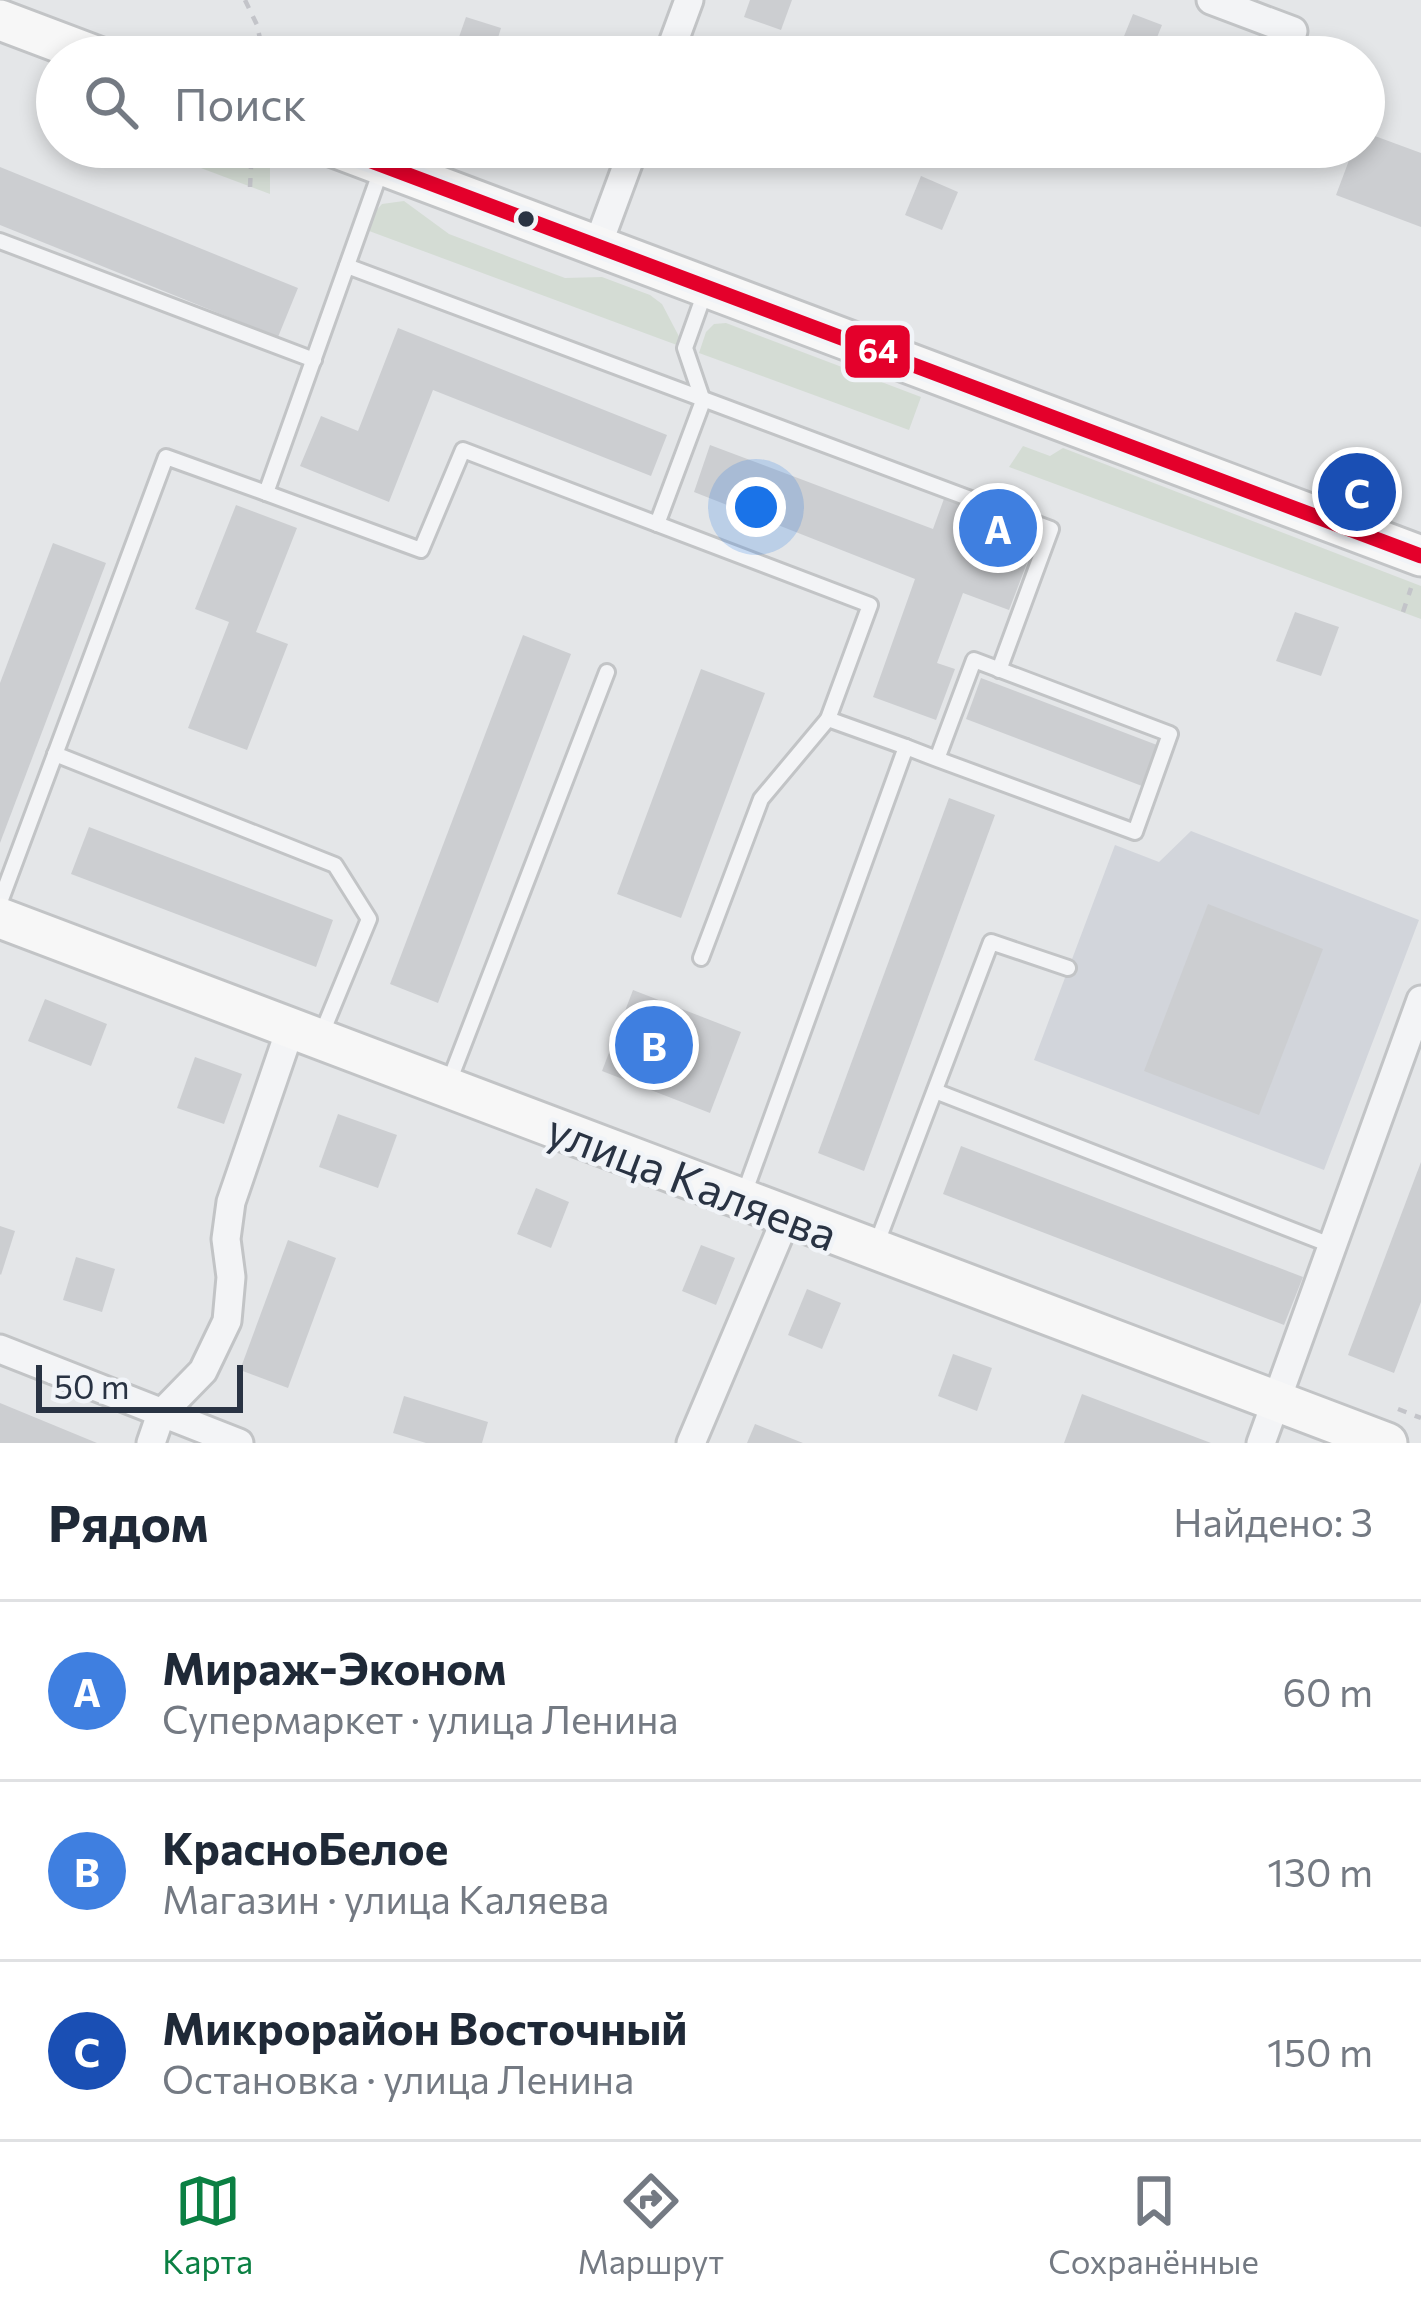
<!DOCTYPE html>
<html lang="ru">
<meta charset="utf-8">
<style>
:root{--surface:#fff;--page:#f2f2f3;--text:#1f2937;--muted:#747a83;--line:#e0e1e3;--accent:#0b8043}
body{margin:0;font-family:Commissioner,sans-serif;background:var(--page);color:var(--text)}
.scale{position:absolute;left:36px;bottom:30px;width:207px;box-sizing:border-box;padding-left:12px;border:6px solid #293343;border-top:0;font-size:33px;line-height:42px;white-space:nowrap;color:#293343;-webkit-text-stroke:9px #f1f4f8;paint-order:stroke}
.you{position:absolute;left:756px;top:507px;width:42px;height:42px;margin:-30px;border:9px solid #fff;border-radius:50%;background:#1a73e8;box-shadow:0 0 0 18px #1a73e833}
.badge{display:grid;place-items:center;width:78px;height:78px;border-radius:50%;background:var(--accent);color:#fff;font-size:39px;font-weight:700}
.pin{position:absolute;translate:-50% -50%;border:6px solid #fff;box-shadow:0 3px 12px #0006}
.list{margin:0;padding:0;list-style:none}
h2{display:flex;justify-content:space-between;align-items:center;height:156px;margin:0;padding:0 48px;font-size:51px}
h2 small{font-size:39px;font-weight:400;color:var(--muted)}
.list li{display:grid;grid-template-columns:78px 1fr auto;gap:36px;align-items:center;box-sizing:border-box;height:180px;padding:0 48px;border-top:3px solid var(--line)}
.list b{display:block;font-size:45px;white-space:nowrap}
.list p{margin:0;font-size:39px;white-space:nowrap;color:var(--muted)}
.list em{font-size:39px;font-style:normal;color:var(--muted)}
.icon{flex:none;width:66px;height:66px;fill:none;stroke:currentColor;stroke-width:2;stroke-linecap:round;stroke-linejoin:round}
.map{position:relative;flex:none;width:1421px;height:1443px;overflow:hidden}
.search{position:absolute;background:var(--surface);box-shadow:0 6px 18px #0003;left:36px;right:36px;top:36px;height:132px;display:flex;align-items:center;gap:30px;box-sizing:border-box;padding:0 42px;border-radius:66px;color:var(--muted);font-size:45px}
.sheet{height:696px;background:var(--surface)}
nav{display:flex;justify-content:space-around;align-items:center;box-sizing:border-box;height:168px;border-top:3px solid var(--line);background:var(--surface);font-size:33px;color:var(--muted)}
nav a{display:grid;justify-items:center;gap:6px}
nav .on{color:var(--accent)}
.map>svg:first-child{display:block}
.built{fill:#d2d5db}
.green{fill:#d4dcd4}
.building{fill:#ccced1}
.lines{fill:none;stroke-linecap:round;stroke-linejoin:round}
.lane-casing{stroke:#c2c4c6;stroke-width:20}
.street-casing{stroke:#c2c4c6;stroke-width:33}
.secondary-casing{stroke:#c2c4c6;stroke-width:45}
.path{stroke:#c3c4c9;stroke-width:4.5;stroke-dasharray:9 9;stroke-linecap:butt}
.lane{stroke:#f3f4f6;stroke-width:14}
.street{stroke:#f3f4f6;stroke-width:27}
.secondary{stroke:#f7f7f7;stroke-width:39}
.bus-1-casing{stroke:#f1f4f8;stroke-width:24}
.bus-1{stroke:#e4002b;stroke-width:15}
.bus-dot{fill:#293343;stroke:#f1f4f8;stroke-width:4.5}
.labels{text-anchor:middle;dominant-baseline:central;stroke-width:9;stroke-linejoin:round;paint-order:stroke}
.street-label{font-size:45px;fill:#293343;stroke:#f1f4f8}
.line-badge{stroke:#f1f4f8;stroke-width:4.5}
.badge-label{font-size:33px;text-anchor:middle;font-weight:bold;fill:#fff}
</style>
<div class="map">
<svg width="1421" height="1443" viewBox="0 0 1421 1443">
<rect width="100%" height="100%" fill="#e4e6e8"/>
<path class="built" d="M1191,831L1419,920L1324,1170L1034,1060L1115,845L1159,862Z"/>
<g class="green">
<path d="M145,147H259L270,151V194Z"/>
<path d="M404,201L449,234L565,278L602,277L650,295L662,304L685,348L361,228L382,204Z"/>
<path d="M726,323L921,397L909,430L699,353L706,332L714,324Z"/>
<path d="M1023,446L1050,456L1063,448L1421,586V619L1009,467Z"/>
</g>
<g class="building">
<path d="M750,0H792L781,30L744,17Z"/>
<path d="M1133,14L1162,25L1149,57H1134L1118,51Z"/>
<path d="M466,17L501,28L492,57H452Z"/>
<path d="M1364,132L1421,153V227L1336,195L1354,147H1364Z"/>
<path d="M687,147H734L726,168L685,152Z"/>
<path d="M0,167L298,288L278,337L0,225Z"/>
<path d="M921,176L958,192L942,230L905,215Z"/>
<path d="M398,328L667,435L651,476L433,390L389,502L300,466L321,416L358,431Z"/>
<path d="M710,445L933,529L945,496L1038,534L1009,610L963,593L937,663L955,669L936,720L873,697L915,579L694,492Z"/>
<path d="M236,505L297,528L256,632L288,644L247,750L188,728L229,622L195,609Z"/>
<path d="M53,543L106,563L0,843V683Z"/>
<path d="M1295,612L1339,627L1321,676L1276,661Z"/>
<path d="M523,635L571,654L438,1003L390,984Z"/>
<path d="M701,669L765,693L681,918L617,894Z"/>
<path d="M981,678L1157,745L1142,786L966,719Z"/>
<path d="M949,798L995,815L864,1171L818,1153Z"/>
<path d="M89,827L333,920L316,967L71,874Z"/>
<path d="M1208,904L1323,949L1259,1115L1144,1071Z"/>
<path d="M633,990L741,1032L710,1113L602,1071Z"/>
<path d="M45,999L107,1024L91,1066L28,1041Z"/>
<path d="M195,1057L242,1074L224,1124L177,1108Z"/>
<path d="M338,1114L397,1135L378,1188L319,1167Z"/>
<path d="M961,1146L1303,1277L1284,1325L943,1194Z"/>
<path d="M1421,1162V1302L1394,1373L1348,1355Z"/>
<path d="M536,1188L569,1202L551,1248L517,1234Z"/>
<path d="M0,1226L15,1231L1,1275L0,1274Z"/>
<path d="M288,1240L336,1258L288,1388L240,1370Z"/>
<path d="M701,1245L735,1258L716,1305L682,1291Z"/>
<path d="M76,1257L115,1269L102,1312L63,1300Z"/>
<path d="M807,1289L841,1303L822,1349L788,1335Z"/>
<path d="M953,1354L992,1368L977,1411L938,1396Z"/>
<path d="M1082,1394L1211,1443H1064Z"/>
<path d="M404,1396L488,1422L482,1443H426L393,1433Z"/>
<path d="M0,1403L97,1443H0Z"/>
<path d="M755,1424L803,1443H747Z"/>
</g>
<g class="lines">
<defs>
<g id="lane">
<path d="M381,170L266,493L421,550L463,450L870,605L828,719L906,747"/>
<path d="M0,241L314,360"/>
<path d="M347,266L1051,529L999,670"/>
<path d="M657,524L703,401L685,348L705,292"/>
<path d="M55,754L335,865L369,919L322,1033"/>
<path d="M0,902L166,457L266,493"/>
<path d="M701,958L761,799L828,719"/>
<path d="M449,1082L607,672"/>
<path d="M935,1091L1333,1246"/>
<path d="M744,1194L906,747L937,759L1135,832L1170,734L974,660L937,759"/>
<path d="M875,1248L991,942L1068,968"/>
</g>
<g id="street">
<path d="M1211,0L1293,31"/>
<path d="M668,57L689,0"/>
<path d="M597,247L634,147"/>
<path d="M0,1349L239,1443"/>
<path d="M151,1443L161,1414L203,1371L227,1321L231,1277L226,1239L231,1202L291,1027"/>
<path d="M691,1443L787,1216"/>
<path d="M1261,1443L1421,1000"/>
</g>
<g id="secondary">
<path d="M0,20L98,57"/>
<path d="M334,147L1421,556"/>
<path d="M0,918L1387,1443"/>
</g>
</defs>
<use href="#lane" class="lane-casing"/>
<use href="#street" class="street-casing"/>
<use href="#secondary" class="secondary-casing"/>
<g class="path">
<path d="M245,0L257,25L264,57"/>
<path d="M250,187L252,147"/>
<path d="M1403,612L1411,588"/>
<path d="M1398,1409L1421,1418"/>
</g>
<use href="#lane" class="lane"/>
<use href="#street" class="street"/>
<use href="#secondary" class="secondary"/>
<defs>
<path id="bus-1" d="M334,147L1421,556"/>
</defs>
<use href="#bus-1" class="bus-1-casing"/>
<use href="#bus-1" class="bus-1"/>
</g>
<circle class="bus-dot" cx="526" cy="219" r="10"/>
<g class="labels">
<g class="street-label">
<text transform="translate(693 1180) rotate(21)">улица Каляева</text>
</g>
</g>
<rect class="line-badge" x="843" y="323" width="69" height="57" rx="12" fill="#e4002b"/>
<g class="badge-label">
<text x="878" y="363">64</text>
</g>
</svg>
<div class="scale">50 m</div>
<div class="you"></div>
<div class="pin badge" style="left:998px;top:528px;background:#3f7fe0">A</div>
<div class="pin badge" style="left:654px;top:1045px;background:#3f7fe0">B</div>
<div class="pin badge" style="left:1357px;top:492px;background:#1a4fb4">C</div>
<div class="search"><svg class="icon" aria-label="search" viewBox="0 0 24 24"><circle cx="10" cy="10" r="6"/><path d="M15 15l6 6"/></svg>Поиск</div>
</div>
<section class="sheet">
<h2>Рядом<small>Найдено: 3</small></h2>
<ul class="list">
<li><span class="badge" style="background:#3f7fe0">A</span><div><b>Мираж-Эконом</b><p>Супермаркет · улица Ленина</p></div><em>60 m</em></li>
<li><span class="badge" style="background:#3f7fe0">B</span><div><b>КрасноБелое</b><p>Магазин · улица Каляева</p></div><em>130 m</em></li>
<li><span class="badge" style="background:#1a4fb4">C</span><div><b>Микрорайон Восточный</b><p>Остановка · улица Ленина</p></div><em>150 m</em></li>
</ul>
</section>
<nav>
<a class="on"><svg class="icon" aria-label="map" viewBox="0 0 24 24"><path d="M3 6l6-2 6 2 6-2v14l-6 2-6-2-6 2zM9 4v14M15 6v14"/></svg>Карта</a>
<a><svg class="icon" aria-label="directions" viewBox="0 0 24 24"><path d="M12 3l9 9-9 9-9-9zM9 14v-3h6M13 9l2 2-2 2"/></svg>Маршрут</a>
<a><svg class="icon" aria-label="saved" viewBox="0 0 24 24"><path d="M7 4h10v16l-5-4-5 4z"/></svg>Сохранённые</a>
</nav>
